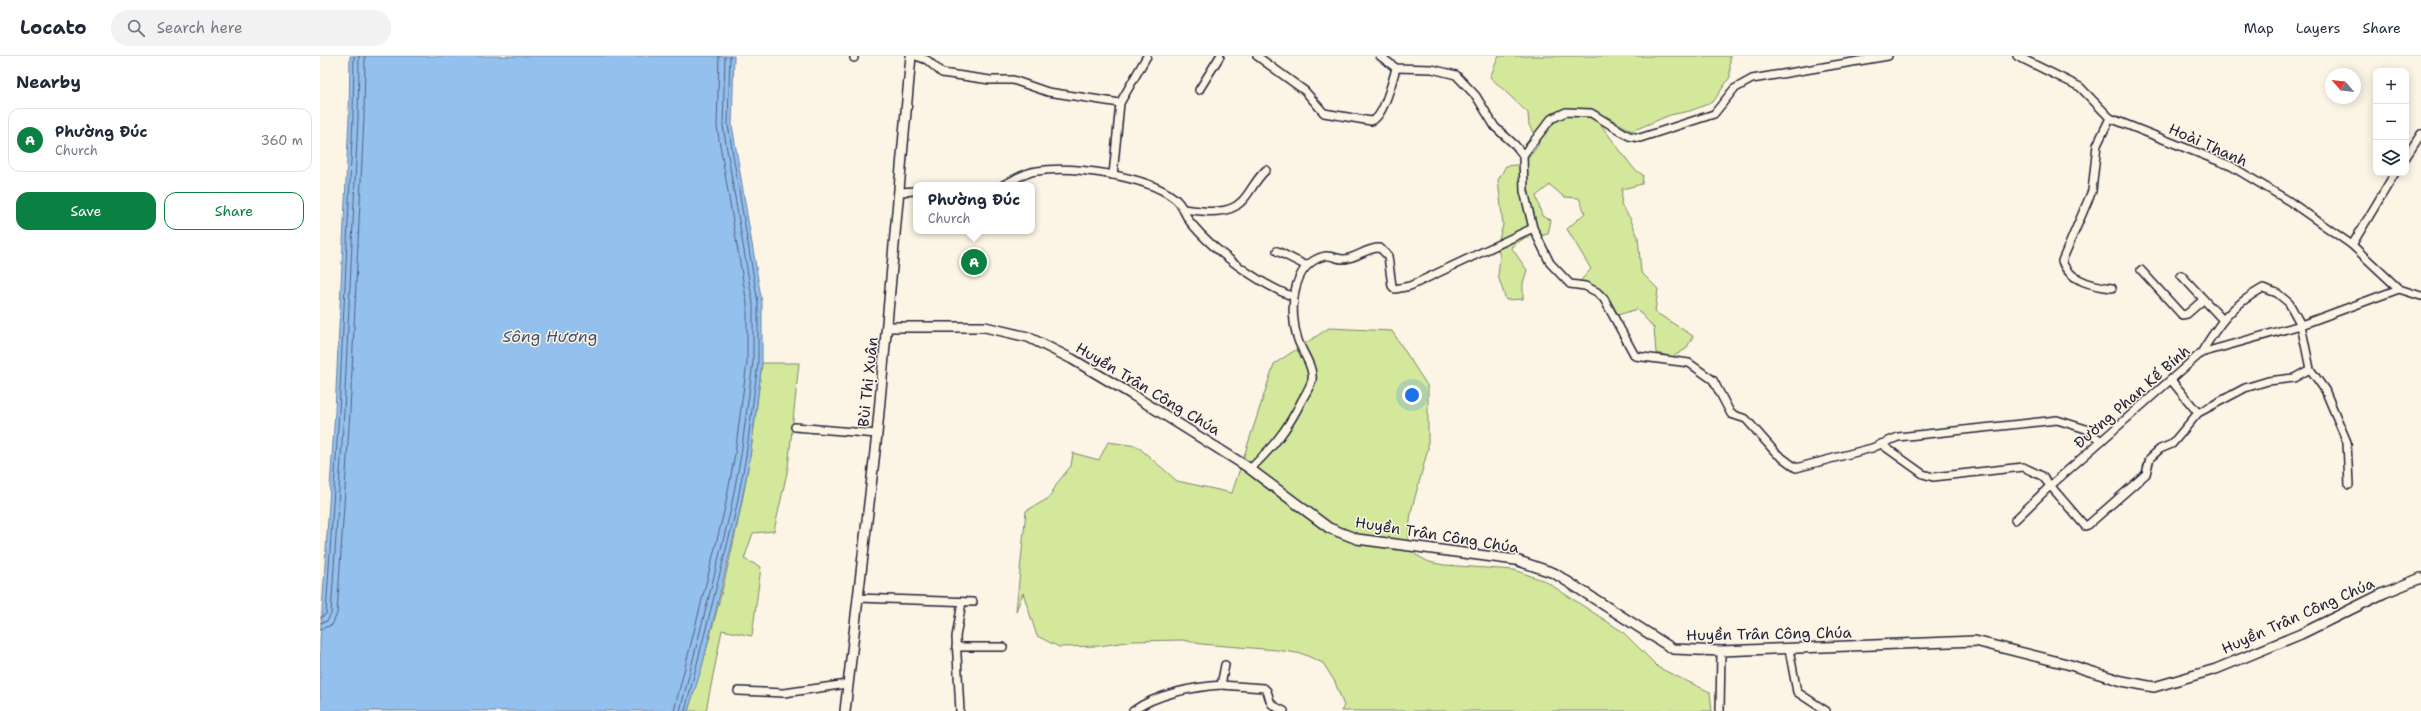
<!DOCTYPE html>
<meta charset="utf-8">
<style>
:root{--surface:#fff;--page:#f2f2f3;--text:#1f2937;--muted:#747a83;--line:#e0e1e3;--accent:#0b8043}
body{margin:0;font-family:"Shantell Sans",sans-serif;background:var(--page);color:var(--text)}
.controls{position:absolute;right:12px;top:12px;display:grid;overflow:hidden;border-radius:8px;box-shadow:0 2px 10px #0003}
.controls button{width:36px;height:36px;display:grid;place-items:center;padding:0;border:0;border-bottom:1px solid var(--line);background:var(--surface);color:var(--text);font:20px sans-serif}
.compass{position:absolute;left:2005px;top:12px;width:36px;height:36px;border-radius:50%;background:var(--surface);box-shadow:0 2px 10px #0003;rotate:298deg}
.you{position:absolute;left:1092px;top:339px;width:14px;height:14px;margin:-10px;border:3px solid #fff;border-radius:50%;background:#1a73e8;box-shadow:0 0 0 6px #1a73e833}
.badge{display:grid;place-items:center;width:26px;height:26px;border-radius:50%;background:var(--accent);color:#fff;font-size:13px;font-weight:700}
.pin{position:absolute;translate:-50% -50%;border:2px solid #fff;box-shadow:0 1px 4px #0006}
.popup{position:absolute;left:593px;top:126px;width:122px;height:52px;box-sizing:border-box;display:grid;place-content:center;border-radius:8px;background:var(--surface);filter:drop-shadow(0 1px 3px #0005);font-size:13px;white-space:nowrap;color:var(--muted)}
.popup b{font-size:15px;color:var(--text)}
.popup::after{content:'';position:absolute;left:50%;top:100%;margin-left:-8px;border:8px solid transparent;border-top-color:var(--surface)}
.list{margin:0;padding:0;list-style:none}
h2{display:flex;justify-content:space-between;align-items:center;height:52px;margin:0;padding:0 16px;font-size:17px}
h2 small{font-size:13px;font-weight:400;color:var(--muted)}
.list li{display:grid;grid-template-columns:26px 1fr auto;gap:12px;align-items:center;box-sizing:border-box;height:64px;margin:0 8px 8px;padding:0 8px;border:1px solid var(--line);border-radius:12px}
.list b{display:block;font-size:15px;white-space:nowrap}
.list p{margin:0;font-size:13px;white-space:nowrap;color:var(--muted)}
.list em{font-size:13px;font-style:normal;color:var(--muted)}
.actions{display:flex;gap:8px;padding:12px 16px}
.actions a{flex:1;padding:9px 0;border:1px solid var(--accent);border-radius:12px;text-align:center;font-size:14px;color:var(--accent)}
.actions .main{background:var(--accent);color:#fff}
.icon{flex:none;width:22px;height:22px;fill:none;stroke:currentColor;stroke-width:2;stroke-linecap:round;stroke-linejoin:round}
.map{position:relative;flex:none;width:2101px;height:655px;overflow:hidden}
header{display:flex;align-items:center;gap:24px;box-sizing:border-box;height:56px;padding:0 20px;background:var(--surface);border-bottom:1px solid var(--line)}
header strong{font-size:19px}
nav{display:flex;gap:22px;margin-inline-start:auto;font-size:14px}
.search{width:280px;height:36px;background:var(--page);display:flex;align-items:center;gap:10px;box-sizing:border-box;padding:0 14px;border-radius:22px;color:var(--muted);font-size:15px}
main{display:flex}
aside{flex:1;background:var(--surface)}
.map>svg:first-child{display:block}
.green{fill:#d4e89c;stroke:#7b856c}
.water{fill:#94c0ed;stroke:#6681a6}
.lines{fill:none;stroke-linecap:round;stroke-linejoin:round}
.shore{stroke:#506182;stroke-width:1}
.minor-casing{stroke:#22223b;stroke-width:10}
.tertiary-casing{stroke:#22223b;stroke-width:12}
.minor{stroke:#fcf5e5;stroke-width:7}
.tertiary{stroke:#fcf5e5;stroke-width:9}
.labels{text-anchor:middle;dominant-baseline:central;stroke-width:3;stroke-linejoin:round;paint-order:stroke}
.street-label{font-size:15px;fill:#22223b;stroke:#fcf5e5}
.water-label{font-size:16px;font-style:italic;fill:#445170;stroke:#fcf5e5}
</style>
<header>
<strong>Locato</strong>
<div class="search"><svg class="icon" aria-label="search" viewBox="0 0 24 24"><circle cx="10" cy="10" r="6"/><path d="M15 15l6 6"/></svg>Search here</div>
<nav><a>Map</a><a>Layers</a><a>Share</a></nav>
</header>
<main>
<aside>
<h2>Nearby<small></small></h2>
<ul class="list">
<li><span class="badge">A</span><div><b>Phường Đúc</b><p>Church</p></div><em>360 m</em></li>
</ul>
<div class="actions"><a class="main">Save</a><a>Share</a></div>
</aside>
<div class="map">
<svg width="2101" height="655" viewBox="0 0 2101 655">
<rect width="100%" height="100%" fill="#fcf5e5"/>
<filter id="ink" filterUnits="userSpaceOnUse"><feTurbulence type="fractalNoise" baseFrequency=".025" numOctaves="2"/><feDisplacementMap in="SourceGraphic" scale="8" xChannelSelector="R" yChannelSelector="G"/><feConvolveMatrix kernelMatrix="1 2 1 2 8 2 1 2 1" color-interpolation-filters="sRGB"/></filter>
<g filter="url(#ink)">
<g class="green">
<path d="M1179,0H1410V21L1393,46L1370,55L1350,59L1312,75L1286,60L1281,69L1314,113L1323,119L1322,128L1302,133L1301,149L1310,162L1318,181L1321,216L1338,233L1335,256L1373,280L1366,293L1352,301L1336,297L1334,272L1317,253L1298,259L1287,238L1256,230L1271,213L1247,173L1265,157L1259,142L1244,141L1230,129L1216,140L1222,160L1231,164L1228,178L1203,183L1191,191L1207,214L1203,227V243L1186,244L1178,220L1180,201L1177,190L1183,169L1178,124L1186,110L1204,108L1219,88L1209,69L1208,57L1170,21Z"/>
<path d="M1009,272L1072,275L1108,331V393L1091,456L1088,484L1096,499L1109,506L1124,509L1194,514L1225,525L1303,576L1339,612L1390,636L1392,655H1021L1024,650L1015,626L1003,607L983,598L957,594L881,588L863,584L814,585L779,590L739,591L717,580L703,537L696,555L706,455L729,442L738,426L751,410L753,397L779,404L788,386L817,390L857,425L912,437L954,308Z"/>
<path d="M442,307H479L468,412L454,475L433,477L424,503L441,511L432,580L402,574L386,655H368C393,574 417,484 430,400C435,369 438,338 442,307Z"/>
</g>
<path class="water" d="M30,0H414L412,69L442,247V307L430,401L419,459L382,611L368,655H0V586L15,355L29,62Z"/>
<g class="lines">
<g class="shore">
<path d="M0,562L6,558L19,355L33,62L34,0"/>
<path d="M0,567L7,565L11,558L24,355L38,62L39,0"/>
<path d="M0,573L12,569L17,558L30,355L44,62L45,0"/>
<path d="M354,655L404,456L415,398L427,306V248L397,71L399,0"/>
<path d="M360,655L410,457L421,399L433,306V248L403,70L405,0"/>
<path d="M365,655L415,458L426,400L438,307V247L408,69L410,0"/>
</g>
<defs>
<g id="minor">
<path d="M596,0L607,4L622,17L670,24H693L728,36L800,47"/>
<path d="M937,0L985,35L1004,57L1051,65C1063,63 1073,23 1076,12"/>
<path d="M1060,0L1076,12L1112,13L1136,19L1156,40L1175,71L1195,89L1203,99L1204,135L1213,172L1230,207L1250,228L1265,230L1277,236L1284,243L1315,300L1369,307L1393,324L1411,358L1426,363L1456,397L1476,412L1552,392L1578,381L1737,364L1766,373L1781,385"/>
<path d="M1697,0L1760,31L1790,62L1911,110L1969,145L2032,189L2079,233L2101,240"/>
<path d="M534,2V0"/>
<path d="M879,34L900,0"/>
<path d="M1790,62L1777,89L1772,135L1742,205C1749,225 1773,230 1792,232"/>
<path d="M1203,99L1231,63L1246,56L1271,57L1309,80L1320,82L1394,58L1414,33L1432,23L1568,0"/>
<path d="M2086,101L2101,78"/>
<path d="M793,119L800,47L827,0"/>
<path d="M683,129C694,124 705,116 717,115C752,109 827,120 854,142C863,148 864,159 871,167C895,196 939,228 974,241"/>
<path d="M579,136L596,135"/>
<path d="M863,153C881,155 907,160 921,146C930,138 934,125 946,114"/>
<path d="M2032,189L2075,117"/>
<path d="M957,195L987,210"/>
<path d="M1821,214L1862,259L1867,258L1883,244"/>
<path d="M1861,219L1902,263"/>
<path d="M1881,297C1900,266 1911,250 1943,232L1957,237L1969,247L1981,269L1990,313L2005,334L2027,386L2029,429"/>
<path d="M1851,324L1878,357"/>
<path d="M475,371L557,378"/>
<path d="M1561,388L1603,418L1613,421L1703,411L1722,420L1765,470L1768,469L1826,418L1830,402L1840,393L1852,388L1878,357L1925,332L1948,325L1974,322L1990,313"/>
<path d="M930,413C953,391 967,374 981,346C985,339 990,331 992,324C994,311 982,296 978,284C969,257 970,208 1005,200C1012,199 1016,203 1023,203C1036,203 1047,191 1060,192L1068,200L1072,230L1075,233L1090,230L1213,172"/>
<path d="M1695,464L1730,430L1881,297L1981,269L2079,233"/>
<path d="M537,542L653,546"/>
<path d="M636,591H683"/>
<path d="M1469,593L1477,636L1506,655"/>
<path d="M901,629L944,632L947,635C952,650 948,647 964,655"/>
<path d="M418,635L464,637L527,628"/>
<path d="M640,655L636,581L642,546"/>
<path d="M813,655C836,638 873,631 901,629L905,609"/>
<path d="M1400,655L1401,595"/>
</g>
<g id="tertiary">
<path d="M567,271H665L708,281L752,303L811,338L926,410L1009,472L1037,483L1196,504L1234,517L1353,593L1401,595L1655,585L1747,608L1802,625L1834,631L1896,613L1981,578L2064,537L2101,522"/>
<path d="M525,655L557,378L591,0"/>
</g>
</defs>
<use href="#minor" class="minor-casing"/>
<use href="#tertiary" class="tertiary-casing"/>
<use href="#minor" class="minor"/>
<use href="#tertiary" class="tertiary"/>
</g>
</g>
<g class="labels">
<g class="street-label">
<text transform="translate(1888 89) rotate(24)">Hoài Thanh</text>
<text transform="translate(548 326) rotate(-84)">Bùi Thị Xuân</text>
<text transform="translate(828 333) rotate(31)">Huyền Trân Công Chúa</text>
<text transform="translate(1812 341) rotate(-41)">Đường Phan Kế Bính</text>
<text transform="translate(1117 479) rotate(9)">Huyền Trân Công Chúa</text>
<text transform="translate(1978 560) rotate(-24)">Huyền Trân Công Chúa</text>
<text transform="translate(1449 578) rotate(-1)">Huyền Trân Công Chúa</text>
</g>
<g class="water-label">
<text x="230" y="280">Sông Hương</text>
</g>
</g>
</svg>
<div class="controls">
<button>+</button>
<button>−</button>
<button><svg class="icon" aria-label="layers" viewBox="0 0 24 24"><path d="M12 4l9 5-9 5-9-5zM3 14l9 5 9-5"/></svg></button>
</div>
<svg class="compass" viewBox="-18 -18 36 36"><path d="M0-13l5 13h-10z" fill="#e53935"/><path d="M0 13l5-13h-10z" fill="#747a83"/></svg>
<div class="you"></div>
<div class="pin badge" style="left:654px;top:206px">A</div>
<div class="popup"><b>Phường Đúc</b>Church</div>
</div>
</main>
